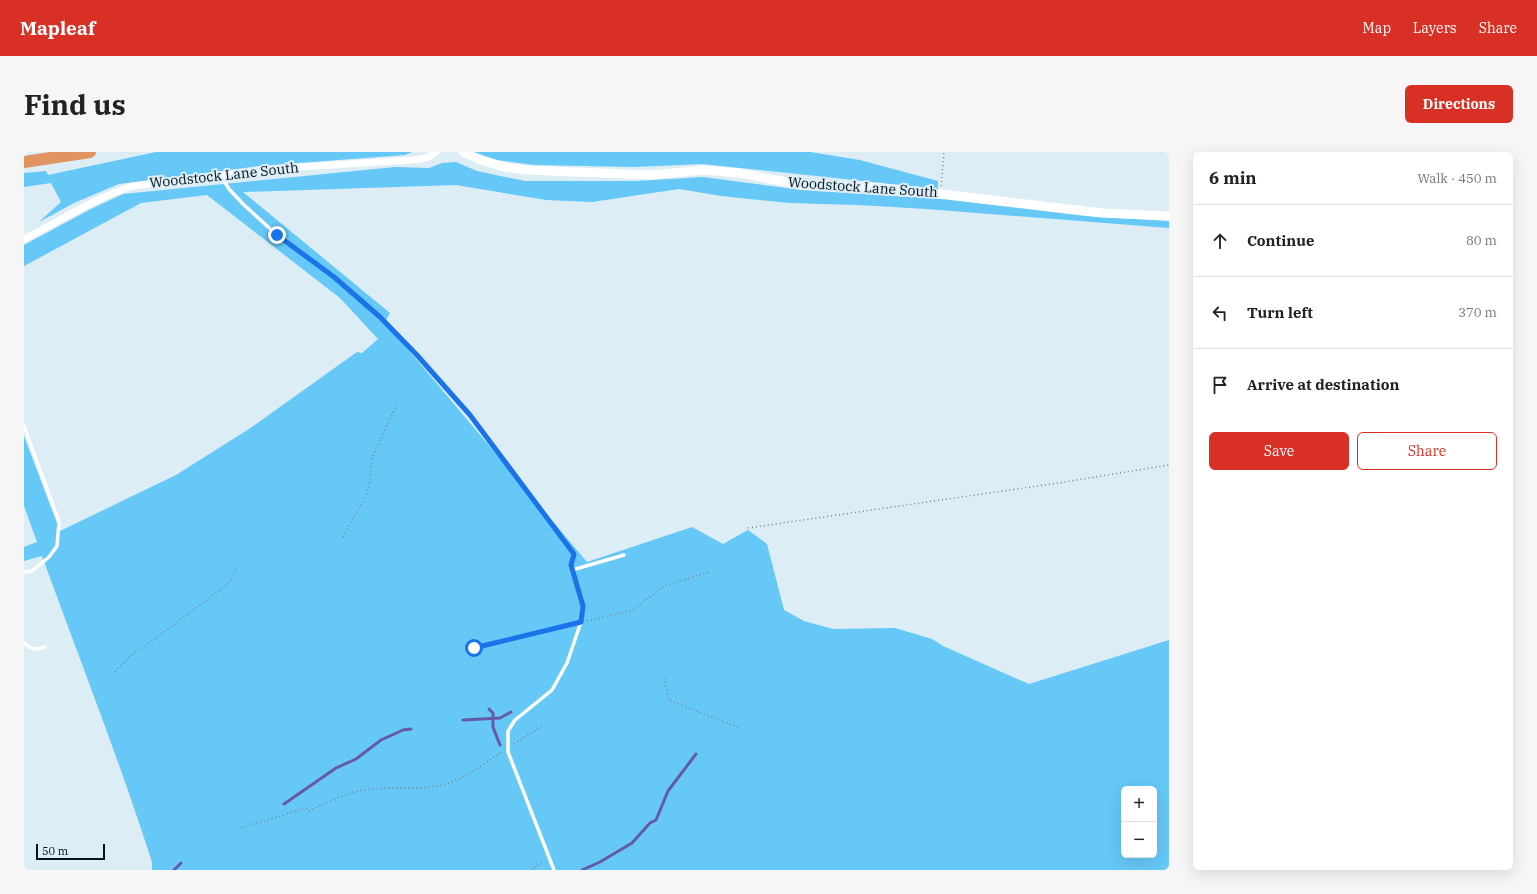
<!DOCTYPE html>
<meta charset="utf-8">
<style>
:root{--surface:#fff;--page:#f6f6f6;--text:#222;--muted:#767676;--line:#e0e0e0;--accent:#d93025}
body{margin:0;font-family:"IBM Plex Serif",serif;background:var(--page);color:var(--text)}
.controls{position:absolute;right:12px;bottom:12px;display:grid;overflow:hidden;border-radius:6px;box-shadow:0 4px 16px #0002}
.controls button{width:36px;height:36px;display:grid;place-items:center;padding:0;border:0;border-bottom:1px solid var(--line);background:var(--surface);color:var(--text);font:20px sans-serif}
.scale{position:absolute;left:12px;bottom:10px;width:69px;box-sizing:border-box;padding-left:4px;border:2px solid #01131d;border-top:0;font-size:11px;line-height:14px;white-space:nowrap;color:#01131d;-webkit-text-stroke:3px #dcedf6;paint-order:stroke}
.stop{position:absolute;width:12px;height:12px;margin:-9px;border:3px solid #1a73e8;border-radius:50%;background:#fff}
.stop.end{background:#1a73e8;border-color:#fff;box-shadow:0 1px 4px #0008}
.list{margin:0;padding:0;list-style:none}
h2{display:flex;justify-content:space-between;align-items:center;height:52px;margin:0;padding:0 16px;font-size:17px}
h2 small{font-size:13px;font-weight:400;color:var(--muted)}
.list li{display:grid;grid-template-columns:26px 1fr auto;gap:12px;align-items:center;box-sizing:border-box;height:72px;padding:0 16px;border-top:1px solid var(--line)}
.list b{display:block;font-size:15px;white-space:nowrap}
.list em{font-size:13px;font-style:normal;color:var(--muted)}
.actions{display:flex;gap:8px;padding:12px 16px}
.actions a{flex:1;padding:9px 0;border:1px solid var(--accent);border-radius:6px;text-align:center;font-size:14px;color:var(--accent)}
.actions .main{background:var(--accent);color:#fff}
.icon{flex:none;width:22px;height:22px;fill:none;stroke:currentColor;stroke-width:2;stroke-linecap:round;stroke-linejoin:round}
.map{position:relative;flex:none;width:1145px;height:718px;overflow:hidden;border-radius:6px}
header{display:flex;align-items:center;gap:24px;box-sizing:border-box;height:56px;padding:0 20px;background:var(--accent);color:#fff}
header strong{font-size:19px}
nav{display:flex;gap:22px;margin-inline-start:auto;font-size:14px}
.intro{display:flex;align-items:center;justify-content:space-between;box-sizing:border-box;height:96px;padding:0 24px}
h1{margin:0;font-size:28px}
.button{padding:10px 18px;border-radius:6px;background:var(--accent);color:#fff;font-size:14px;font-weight:700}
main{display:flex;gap:24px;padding:0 24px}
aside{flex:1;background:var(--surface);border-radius:6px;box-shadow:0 4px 16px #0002}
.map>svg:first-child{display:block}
.green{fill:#65c8f7;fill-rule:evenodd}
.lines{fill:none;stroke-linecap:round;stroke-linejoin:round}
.stream{stroke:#645aa8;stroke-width:3}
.path{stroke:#74858f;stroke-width:1.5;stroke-dasharray:1 3;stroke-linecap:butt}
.service{stroke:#fff;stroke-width:3.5}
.minor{stroke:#fff;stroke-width:7}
.tertiary{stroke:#fff;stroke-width:9}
.trunk{stroke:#e09462;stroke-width:12}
.route{stroke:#1a73e8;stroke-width:5}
.labels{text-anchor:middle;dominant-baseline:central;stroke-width:4;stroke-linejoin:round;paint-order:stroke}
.street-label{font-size:14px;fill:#01131d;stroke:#dcedf6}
</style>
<header>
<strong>Mapleaf</strong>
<nav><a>Map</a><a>Layers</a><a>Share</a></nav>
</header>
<div class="intro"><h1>Find us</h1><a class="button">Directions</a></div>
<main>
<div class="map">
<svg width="1145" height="718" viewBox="0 0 1145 718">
<rect width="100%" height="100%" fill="#dcedf6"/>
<g class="green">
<path d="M132,0H388L381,3L235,14L95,32L50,51L15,70L37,50L27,31L0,35V21L22,19L24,23Z"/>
<path d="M449,0H786L836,8L914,29V37L678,12L610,15L510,13L473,8Z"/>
<path d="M432,10L453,19L501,29H613L679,25L777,38L917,47L1061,64L1145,69V76L902,57L834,53L765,51L697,44L655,37L568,50L522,48L432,33L219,40L366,161L361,170L563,410L668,375L699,392L724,378L743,392L760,458L780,469L809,477L871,476L908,487L919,494L1005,532L1145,488V718H128V710C95,607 55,506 18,404L0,409V395L13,390L0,354V284L36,379L152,323L225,277L333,200L338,201L354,187L316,146L183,43L117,51L0,114V93L67,57L99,42L371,15L405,16L418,11ZM1100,637H1130V703H1100Z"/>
</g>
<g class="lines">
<g class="stream">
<path d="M465,557L469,561V575L476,593"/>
<path d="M439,568L476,566L487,560"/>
<path d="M260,652L312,616L332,607L357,588L379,578L387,577"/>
<path d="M150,718L157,711"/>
<path d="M558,718L576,710L608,691L626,671L632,668L644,639L672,602"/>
</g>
<g class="path">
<path d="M917,34L920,0"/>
<path d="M724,376L1034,331L1145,313"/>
<path d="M319,385L342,343L346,330L348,305L374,250"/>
<path d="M563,469L609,458L640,434L685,420"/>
<path d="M450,496L549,472"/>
<path d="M91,520L107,503L124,492L200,435L207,427L213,415"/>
<path d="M640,526L645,548L716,576"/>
<path d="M490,592L518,574"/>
<path d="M217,676L282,656L284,659C303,651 322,640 342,638C369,634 396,639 422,632C442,626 461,611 478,600"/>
<path d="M507,718L520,709"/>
</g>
<g class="service">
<path d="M197,24L205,37L219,52L253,83L310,125L356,165L392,202L446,263L550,402L547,413L559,454L557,470L543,511L528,538L491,568L484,579V600L530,718"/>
<path d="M0,274L35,370L33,394L25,405L8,419L0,420"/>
<path d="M548,418L600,403"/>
<path d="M0,491C7,498 13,498 21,495"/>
</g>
<path class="minor" d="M0,87C36,69 70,46 109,34L260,16L389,8C398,7 405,6 412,0"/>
<path class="tertiary" d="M439,0L457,8L480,15L502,18L626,23L680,18L715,21L779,33L844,35L892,39L1078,61L1145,64"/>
<path class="trunk" d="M0,10L66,0"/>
</g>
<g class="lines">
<path class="route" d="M253,83L310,125L356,165L392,202L446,263L550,402L547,413L559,454L557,470L450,496"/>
</g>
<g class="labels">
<g class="street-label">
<text transform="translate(200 23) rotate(-6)">Woodstock Lane South</text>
<text transform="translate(839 35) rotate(4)">Woodstock Lane South</text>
</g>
</g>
</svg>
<div class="controls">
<button>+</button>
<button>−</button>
</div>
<div class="scale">50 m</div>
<div class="stop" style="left:450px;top:496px"></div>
<div class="stop end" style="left:253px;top:83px"></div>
</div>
<aside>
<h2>6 min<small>Walk · 450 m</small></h2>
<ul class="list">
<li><svg class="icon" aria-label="ahead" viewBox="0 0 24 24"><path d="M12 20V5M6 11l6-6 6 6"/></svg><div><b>Continue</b></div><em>80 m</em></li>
<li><svg class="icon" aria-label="left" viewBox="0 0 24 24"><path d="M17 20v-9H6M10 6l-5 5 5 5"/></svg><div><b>Turn left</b></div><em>370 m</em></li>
<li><svg class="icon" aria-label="arrive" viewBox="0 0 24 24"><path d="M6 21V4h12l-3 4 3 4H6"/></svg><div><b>Arrive at destination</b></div></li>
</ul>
<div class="actions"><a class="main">Save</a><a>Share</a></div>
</aside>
</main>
